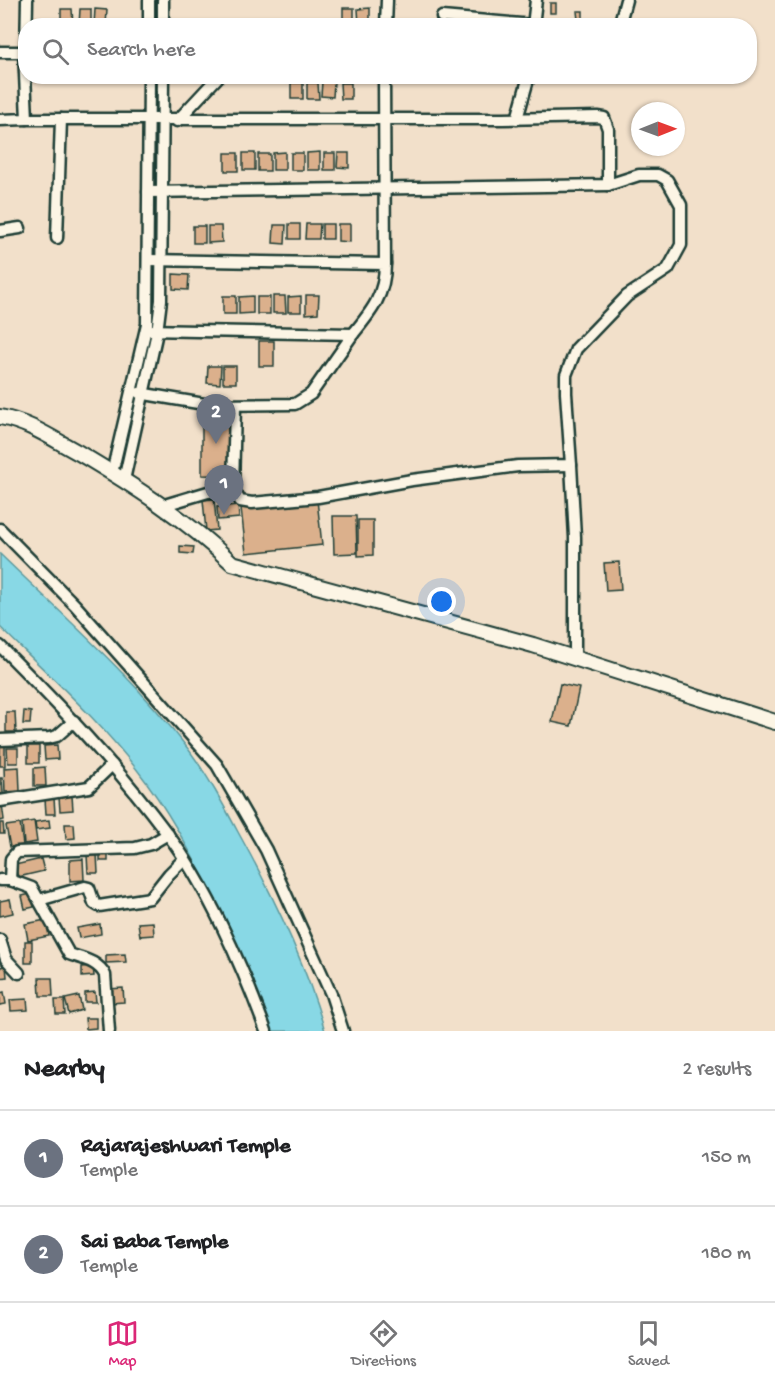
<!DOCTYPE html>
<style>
:root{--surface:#fff;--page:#f2f2f2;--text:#202124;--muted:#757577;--line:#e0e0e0;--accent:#db2777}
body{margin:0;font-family:"Gochi Hand",sans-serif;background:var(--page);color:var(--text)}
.compass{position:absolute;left:631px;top:102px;width:54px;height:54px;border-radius:50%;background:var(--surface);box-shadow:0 2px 4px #0004;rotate:89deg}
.you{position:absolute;left:442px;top:602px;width:21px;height:21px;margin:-15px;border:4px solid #fff;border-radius:50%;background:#1a73e8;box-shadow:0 0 0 9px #1a73e833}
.badge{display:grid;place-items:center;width:39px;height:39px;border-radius:50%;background:var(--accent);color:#fff;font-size:20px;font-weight:700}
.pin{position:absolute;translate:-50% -50px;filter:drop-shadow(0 2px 3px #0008)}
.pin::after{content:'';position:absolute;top:32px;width:21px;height:18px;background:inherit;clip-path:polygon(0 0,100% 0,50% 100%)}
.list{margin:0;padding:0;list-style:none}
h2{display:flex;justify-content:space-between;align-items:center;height:78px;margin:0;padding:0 24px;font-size:26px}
h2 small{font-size:20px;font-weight:400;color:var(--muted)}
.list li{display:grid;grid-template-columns:39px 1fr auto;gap:18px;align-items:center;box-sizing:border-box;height:96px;padding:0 24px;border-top:2px solid var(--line)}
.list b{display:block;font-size:22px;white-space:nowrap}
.list p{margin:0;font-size:20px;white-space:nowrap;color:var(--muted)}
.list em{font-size:20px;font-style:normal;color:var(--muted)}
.icon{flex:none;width:33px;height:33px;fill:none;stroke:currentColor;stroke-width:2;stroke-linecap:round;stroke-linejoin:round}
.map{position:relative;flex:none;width:775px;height:1031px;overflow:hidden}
.search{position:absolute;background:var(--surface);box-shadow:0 2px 4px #0004;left:18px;right:18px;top:18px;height:66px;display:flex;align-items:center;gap:15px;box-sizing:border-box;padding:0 21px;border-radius:24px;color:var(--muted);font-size:22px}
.sheet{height:270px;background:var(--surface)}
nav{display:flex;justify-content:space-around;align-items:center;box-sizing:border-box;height:84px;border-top:2px solid var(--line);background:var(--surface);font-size:16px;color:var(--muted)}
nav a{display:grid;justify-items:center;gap:3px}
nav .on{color:var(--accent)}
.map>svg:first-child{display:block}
.water{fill:#88d8e5;stroke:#5e9a9e;stroke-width:1.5}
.building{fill:#dbb08c;stroke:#1f3d34;stroke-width:1.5}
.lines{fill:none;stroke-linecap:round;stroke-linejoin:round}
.minor-casing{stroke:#1f3d34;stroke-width:15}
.tertiary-casing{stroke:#1f3d34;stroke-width:18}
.minor{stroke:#fcf5e5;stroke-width:10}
.tertiary{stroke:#fcf5e5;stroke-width:14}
</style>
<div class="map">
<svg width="775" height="1031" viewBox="0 0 775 1031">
<rect width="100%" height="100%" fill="#f2e0ca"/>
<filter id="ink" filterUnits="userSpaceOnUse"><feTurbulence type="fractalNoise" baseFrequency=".0167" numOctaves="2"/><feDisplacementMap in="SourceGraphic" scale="12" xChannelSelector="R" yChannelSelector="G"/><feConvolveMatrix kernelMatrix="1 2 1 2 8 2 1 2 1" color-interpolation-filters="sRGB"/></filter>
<g filter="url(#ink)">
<path class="water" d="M0,554C65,617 134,678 189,750C208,776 223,804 238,832C273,895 305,961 325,1031H271C260,991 241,954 223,918C201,872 177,824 147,783C105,725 51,677 0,627Z"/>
<g class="building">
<rect x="550" y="3" width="6" height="10"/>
<path d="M343,8H354V24L343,25Z"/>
<path d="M370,8V24L359,25L358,9Z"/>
<path d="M61,9H72L73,26H61Z"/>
<path d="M80,9H91V26H79Z"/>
<path d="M95,9L107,10L106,25H94Z"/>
<path d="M577,11H583V20H578Z"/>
<path d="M322,82H334L333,97L321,96Z"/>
<rect x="291" y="83" width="12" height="16"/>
<path d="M307,83H318L319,99H307Z"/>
<path d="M340,83H351V99H341Z"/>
<path d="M285,152V170H273V153Z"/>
<path d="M320,152V170H307V153Z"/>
<rect x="225" y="153" width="13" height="18"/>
<rect x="243" y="153" width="12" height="17"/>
<rect x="291" y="153" width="12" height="17"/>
<rect x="324" y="153" width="11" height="17"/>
<path d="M338,153H349V168L337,167Z"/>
<rect x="258" y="154" width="12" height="17"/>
<rect x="289" y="224" width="11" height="15"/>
<path d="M306,224H320L319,239H305Z"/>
<rect x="322" y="224" width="11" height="15"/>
<path d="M338,224H350V242L338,241Z"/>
<path d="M274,225H286L285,244L273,243Z"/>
<rect x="193" y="226" width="12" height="17"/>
<path d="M208,226H221L222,242L208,243Z"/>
<path d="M173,274L189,275L188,290L173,289Z"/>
<path d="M306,295H319L318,313L306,314Z"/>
<rect x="223" y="296" width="13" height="18"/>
<path d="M253,296V313L239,314V297Z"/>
<path d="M273,296H285L286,313H273Z"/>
<path d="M301,296V312H288V297Z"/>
<rect x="257" y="297" width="13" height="17"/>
<rect x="259" y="341" width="15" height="25"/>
<path d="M208,366H221L220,384L207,383Z"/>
<rect x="223" y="366" width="13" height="17"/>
<path d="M202,413H231V476L202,475Z"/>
<path d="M214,499L217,530L206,531L203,500Z"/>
<path d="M317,500L322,545L246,553L241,508Z"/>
<path d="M238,505L239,518L218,520L217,507Z"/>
<path d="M333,516H356L357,553L334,554Z"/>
<path d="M358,520H373V555L358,556Z"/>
<path d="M180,546L194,547L193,554L180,553Z"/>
<path d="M619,562L621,590L606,591L604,563Z"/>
<path d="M560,684L579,688L571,726L552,722Z"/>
<path d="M24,711L31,712L30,724H23Z"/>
<path d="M6,712H15L16,732H6Z"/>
<rect x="0" y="743" width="5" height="23"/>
<path d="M57,745L58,759L45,760L44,746Z"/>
<rect x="28" y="746" width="11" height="17"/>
<path d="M7,748H18V763H8Z"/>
<path d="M19,767L20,791L5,792L4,768Z"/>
<path d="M45,767L46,786H34V768Z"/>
<path d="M0,778H2L3,794H0Z"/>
<path d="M72,796L73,810L60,811L59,797Z"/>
<path d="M54,798L55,814H46L45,799Z"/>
<path d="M2,804L4,820L0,821V805Z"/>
<path d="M49,820L50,828L36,830L35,822Z"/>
<path d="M34,821L37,842L24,844L22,823Z"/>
<path d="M0,823H3L4,834H0Z"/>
<path d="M20,824L23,845L10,847L6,826Z"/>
<path d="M65,824H74L75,838L66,839Z"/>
<path d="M97,854L98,873H88L87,855Z"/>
<path d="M108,854V861H100V855Z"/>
<path d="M41,859L44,871L18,877L15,865Z"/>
<path d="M83,859L84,880L70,881V860Z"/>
<path d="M31,894L34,907L25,909L22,896Z"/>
<path d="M10,899L13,913L0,916V901Z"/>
<path d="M46,920L49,936L28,940L25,924Z"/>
<path d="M153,922L154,935L140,936L138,923Z"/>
<path d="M100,924L101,934L79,938L77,928Z"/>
<rect x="25" y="941" width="7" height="22"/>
<path d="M125,954L126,962L106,963V955Z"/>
<path d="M6,966L7,977L0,978V967Z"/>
<path d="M93,966L94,976L82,977V967Z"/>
<path d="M39,978H52L53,996H40Z"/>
<path d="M123,988L124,1002L110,1003L109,989Z"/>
<path d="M4,992L6,1004L0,1005V993Z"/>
<path d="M95,992L96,1002H85V993Z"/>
<path d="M79,996L82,1010L69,1014L65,999Z"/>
<path d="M27,999L28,1010L11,1011L10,1000Z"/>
<path d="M55,1000H64L65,1014H56Z"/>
<path d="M85,1018H96V1028L86,1029Z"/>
</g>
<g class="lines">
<defs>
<g id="minor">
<path d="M442,17L533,25"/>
<path d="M149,26V0"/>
<path d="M163,26V0"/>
<path d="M386,26L387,0"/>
<path d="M533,26L536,0"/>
<path d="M619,26L626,0"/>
<path d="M0,52H24L27,119L0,120"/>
<path d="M26,52L27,0"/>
<path d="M384,76L385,264"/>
<path d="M27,119H502L598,117L604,118L608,129V185L148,192"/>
<path d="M517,119L529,76"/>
<path d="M177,121L219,76"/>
<path d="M0,231L20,228"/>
<path d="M57,238L61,119"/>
<path d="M146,330L353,334C372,311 385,295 385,264L149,260"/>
<path d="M139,393L210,405L295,404L311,394L353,334"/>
<path d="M571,465L575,537V658"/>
<path d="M112,473L147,324L149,76"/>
<path d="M124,480L157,332L161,300L163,76"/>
<path d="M233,488L240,501L252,503L318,497L412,480L518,466L571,465L566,393V375L576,349L627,296L668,269L681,245V205L667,180L658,175H639L608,185"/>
<path d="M161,506L208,492L233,488L235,406"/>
<path d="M0,529L75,605L217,765L266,850L331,994L343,1031"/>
<path d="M0,646C59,705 116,765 166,832C207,885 243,968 266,1031"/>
<path d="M0,740L49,738L57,736L74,721"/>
<path d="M0,801L89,787L112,765"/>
<path d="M0,880H10L11,859L17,852L135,848L151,844L168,834"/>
<path d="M10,880L32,888L69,954C83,959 98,961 105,975L109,1031"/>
<path d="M39,900L85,887L89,888L94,903L99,906L150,898L169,874L183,860"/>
<path d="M0,940L6,959L19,973"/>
</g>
<path id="tertiary" d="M0,417C29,422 53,439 79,453C133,485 186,519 232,563L533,645L775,722"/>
</defs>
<use href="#minor" class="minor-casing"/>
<use href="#tertiary" class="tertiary-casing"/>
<use href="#minor" class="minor"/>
<use href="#tertiary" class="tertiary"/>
</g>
</g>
</svg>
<svg class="compass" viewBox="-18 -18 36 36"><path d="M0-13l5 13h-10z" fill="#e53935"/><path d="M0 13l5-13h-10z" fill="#757577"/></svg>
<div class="you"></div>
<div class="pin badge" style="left:224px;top:515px;background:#6b7280">1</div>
<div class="pin badge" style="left:216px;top:444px;background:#6b7280">2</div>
<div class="search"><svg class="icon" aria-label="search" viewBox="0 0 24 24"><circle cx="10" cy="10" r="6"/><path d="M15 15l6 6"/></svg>Search here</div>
</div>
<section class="sheet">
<h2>Nearby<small>2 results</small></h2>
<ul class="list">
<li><span class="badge" style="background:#6b7280">1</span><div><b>Rajarajeshwari Temple</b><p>Temple</p></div><em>150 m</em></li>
<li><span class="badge" style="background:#6b7280">2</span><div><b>Sai Baba Temple</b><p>Temple</p></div><em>180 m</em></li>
</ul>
</section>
<nav>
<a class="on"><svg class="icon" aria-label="map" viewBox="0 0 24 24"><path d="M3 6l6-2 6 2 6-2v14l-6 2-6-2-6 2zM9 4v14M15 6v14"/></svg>Map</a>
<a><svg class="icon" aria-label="directions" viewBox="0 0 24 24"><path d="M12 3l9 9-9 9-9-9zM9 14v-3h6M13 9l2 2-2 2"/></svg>Directions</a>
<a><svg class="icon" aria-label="saved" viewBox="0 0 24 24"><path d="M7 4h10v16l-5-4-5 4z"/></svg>Saved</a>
</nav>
